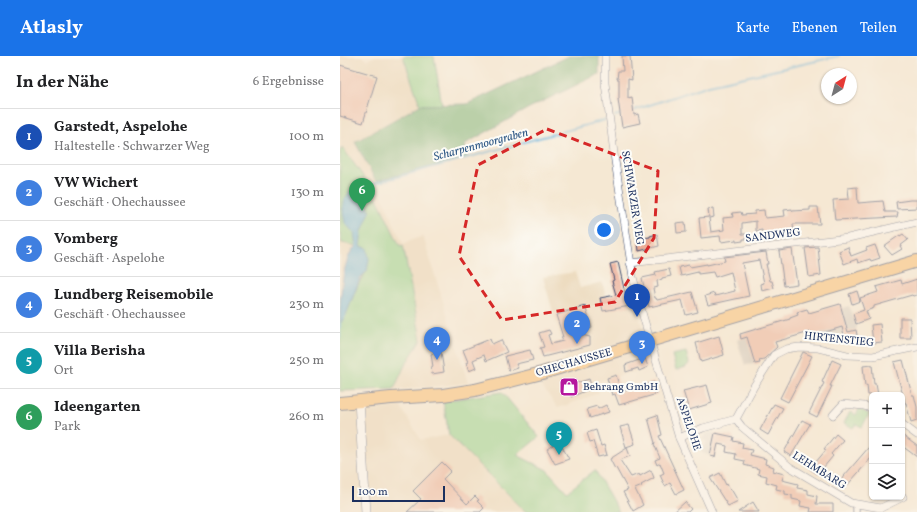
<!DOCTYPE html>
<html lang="de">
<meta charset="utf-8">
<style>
:root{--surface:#fff;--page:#f6f6f6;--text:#202124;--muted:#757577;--line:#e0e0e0;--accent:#1a73e8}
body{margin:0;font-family:Vollkorn,serif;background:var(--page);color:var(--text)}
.controls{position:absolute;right:12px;bottom:12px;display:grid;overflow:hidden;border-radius:6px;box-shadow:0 1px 3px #0004}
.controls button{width:36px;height:36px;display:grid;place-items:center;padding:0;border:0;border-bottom:1px solid var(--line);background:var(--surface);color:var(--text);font:20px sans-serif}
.compass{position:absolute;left:481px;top:12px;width:36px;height:36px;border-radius:50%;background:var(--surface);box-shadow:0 1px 3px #0004;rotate:36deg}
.scale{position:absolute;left:12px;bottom:10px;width:93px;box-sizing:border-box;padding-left:4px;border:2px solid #1b2f5e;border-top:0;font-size:11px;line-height:14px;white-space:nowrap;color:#1b2f5e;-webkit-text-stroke:3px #fdfcf7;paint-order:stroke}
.you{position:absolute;left:264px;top:174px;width:14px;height:14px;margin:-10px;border:3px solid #fff;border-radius:50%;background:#1a73e8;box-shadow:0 0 0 6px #1a73e833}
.badge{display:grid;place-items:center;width:26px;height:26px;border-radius:50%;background:var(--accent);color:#fff;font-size:13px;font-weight:700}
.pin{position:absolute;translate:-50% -33px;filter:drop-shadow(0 1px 2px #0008)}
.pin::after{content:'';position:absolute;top:21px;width:14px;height:12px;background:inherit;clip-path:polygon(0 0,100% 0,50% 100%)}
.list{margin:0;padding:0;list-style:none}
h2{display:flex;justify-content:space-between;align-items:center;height:52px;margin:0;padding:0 16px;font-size:17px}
h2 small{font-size:13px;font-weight:400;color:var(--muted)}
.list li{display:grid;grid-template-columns:26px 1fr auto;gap:12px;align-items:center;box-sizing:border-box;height:56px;padding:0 16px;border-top:1px solid var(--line)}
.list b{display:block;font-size:15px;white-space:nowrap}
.list p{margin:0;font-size:13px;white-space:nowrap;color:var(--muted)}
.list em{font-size:13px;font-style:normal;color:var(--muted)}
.icon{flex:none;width:22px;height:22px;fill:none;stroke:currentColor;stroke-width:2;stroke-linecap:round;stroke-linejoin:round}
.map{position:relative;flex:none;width:577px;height:456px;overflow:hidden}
header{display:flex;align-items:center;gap:24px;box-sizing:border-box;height:56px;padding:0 20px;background:var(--accent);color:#fff}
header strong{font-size:19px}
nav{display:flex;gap:22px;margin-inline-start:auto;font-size:14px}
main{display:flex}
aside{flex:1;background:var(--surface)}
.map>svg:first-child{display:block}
.built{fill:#ebd8ba}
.industrial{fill:#cbc3b8}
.green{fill:#8fd28b;stroke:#558074}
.forest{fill:#73b477;stroke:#47726a}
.water{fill:#5caed7;stroke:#3c6e9a}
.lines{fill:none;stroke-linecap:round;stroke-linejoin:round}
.stream{stroke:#5caed7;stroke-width:2}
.building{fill:#ebad96}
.pedestrian-casing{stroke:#3c4b70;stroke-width:7}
.minor-casing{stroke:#3c4b70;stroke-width:8}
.tertiary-casing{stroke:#3c4b70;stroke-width:10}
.primary-casing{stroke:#3c4b70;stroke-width:14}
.pedestrian{stroke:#fff;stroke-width:5.5}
.minor{stroke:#fff;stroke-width:7}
.tertiary{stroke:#fff;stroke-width:9}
.primary{stroke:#fbbd6e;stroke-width:12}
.marked{fill:none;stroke:#d62828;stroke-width:3;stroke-dasharray:8 5;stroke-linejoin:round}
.labels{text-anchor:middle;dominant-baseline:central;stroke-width:4;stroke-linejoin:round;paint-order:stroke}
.street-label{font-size:11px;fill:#1b2f5e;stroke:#fdfcf7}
.poi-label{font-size:11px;fill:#1b2f5e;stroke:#fdfcf7;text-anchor:start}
.water-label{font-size:12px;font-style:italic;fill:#325b88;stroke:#fdfcf7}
</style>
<header>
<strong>Atlasly</strong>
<nav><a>Karte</a><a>Ebenen</a><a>Teilen</a></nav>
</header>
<main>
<aside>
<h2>In der Nähe<small>6 Ergebnisse</small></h2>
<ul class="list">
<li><span class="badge" style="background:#1a4fb4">1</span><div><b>Garstedt, Aspelohe</b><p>Haltestelle · Schwarzer Weg</p></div><em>100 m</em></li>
<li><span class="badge" style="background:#3f7fe0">2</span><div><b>VW Wichert</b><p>Geschäft · Ohechaussee</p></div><em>130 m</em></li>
<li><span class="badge" style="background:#3f7fe0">3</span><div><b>Vomberg</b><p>Geschäft · Aspelohe</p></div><em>150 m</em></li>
<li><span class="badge" style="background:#3f7fe0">4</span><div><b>Lundberg Reisemobile</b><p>Geschäft · Ohechaussee</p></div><em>230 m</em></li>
<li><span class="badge" style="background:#0f9aa8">5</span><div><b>Villa Berisha</b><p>Ort</p></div><em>250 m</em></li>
<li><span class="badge" style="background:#2e9e5b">6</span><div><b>Ideengarten</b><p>Park</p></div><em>260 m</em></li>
</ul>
</aside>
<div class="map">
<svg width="577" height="456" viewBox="0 0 577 456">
<rect width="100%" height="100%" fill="#fdfcf7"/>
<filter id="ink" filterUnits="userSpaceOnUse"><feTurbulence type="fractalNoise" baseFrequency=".025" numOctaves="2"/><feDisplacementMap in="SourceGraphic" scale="8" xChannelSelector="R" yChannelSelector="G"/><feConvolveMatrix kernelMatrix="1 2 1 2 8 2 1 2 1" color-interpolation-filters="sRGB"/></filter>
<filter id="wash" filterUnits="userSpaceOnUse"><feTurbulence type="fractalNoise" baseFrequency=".012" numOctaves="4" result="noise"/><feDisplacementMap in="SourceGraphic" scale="16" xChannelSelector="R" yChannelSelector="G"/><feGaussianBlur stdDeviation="0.9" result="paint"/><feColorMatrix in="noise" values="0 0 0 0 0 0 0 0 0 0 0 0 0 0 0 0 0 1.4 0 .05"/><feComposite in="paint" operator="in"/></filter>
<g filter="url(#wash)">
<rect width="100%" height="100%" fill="#f5e8d3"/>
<g class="built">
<path d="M0,0H22L27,4L35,0H63L80,49L15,87L37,128L63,188L83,180L128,327L56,334L0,336Z"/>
<path d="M235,216L240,232L262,226L266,240L292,234L313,311L255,326L259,337L218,352L198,325L226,301L203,221Z"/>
<path d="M59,348L81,384L109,379L186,456H0V355Z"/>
</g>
<g class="industrial">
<path d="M509,250L517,270L516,274L493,280L490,290L481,287V277L478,268L409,289L415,308L405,309L397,284Z"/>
<path d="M368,376L375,377L370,400L360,396L367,386L362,383Z"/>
</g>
<g class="green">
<path d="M63,0H94L102,49H80Z"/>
<path d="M2,91L33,134L60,190L63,189L81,284L65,309L54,333L0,335V268C12,251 14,230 27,215L26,192L2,187L0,177V96Z"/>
<path d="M346,296L349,307L346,311L336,314L332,299Z"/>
<path d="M162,336L199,381L177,399L207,414L227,436L255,414L279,456H186L109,379L103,345Z"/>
<path d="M519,353L529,358L522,371L516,368L513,372L504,367L510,356L516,359Z"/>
</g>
<path class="forest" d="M229,0H259V18L189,52L125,88L127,101L36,125L15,86L80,49L127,48Z"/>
<path class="water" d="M18,131L23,134L30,156L22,175L20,190L27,192L29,203L27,215L20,222L6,259L0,268C0,249 1,202 16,190L14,177L5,167L3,156V146L12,132Z"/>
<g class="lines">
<g class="stream">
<path d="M292,55L369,29L499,0"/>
<path d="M275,60L282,58"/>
<path d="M23,135L35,127L265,64"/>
<path d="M0,281V267"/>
</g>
</g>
<g id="blocks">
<g class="building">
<path d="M282,0H290L292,24L288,23V42L292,41L294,59L298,58L300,67L282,71L278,43H279V23H277L278,15H283Z"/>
<path d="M0,9L37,20L23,67L0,60Z"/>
<path d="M517,131L518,147L543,145L545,156H558L557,161L495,164L493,144L509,143L508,132Z"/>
<path d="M570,144H577V152L557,153L556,146Z"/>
<path d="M470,151H478L480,168H453L454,177L442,178V179L429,180V185L423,186L422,174L416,175V165L402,167V178H406V183H403V185L396,186V184L381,186L380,180L361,182L359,162L369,161L368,153L373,152L374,161L369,162L371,176L384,174L383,162L393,161L392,157L401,156L402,159L415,158V155L424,154L425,162L445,160L444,154L452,153V155L470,154Z"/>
<path d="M345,166L346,176L337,177L336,167Z"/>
<path d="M317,178L319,190L299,195L298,185L304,184L303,182L310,181V180Z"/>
<path d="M563,178L568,184L560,190L562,193L552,199L544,190L560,179V180Z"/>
<path d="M535,189L540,202L531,205L530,203L518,207L517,203L504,208L499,195L508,191L511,200L527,194L526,192Z"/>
<path d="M478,191L481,219L469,221L465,192Z"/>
<path d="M452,193L457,228L444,230L439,195Z"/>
<path d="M426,196L428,208H426L430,225H432L434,232L422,235L421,228L424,227L419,204L402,207L409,240L368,249L365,240L374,237L375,240L395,235L391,216L375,221L373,216L358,218V216L341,220L339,211L349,209L350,211L367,208V209L385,205L384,201Z"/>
<path d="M278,206L285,237H287L290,250L263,255L260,242L276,239L272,225L274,224L270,208Z"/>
<path d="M329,213L331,220L322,222V223L317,225L318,231L313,232L315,242H316L317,244L352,236L358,256L346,259L342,244L309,251L307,240H306L302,222L316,219L315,216Z"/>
<path d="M577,223V239L573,240L572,239L534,250V252L526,255L529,263L516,268L513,258L524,254L520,242L538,236L536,231L561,224L562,228Z"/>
<path d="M517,235L520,245L512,248L509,238Z"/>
<path d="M500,248L508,276L516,274L517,279L505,283L502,271L472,280L470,276L435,286L437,291L424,303L419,304L420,307L415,308L407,281L401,283L400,278L450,263V262L458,259L457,256L467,253L469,257Z"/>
<path d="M245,250L252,272L234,277L250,281V289L203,301L200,292L204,291L199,277L209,274L211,278L208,279L211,288L223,285L221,281H223L216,259Z"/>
<path d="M560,262H570L571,282H560Z"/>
<path d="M540,268L542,286L533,287L531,269Z"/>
<path d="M379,280L384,299L361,306L356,287Z"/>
<path d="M150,283L152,288L161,284L167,296L146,305L144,299L133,304L136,312L129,315L126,307L128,306L123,294Z"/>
<path d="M190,294L193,304L176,308L178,312L169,315L165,300Z"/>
<path d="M101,296L104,316L92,318L91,311H93L91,298Z"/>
<path d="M463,296L472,300L448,346L440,342Z"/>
<path d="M305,302L308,311L299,315L298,312L286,316L285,309Z"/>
<path d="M492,304L501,308L490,330H492L477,361L469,357L484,327L482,326Z"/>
<path d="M563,304L572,339H574L577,351V364L571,366L566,347H565L554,306Z"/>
<path d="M532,309L534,328H536L538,339H528L527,329L525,330L523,310Z"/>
<path d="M276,319L281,336L314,326L317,338L279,349L275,338L272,339L267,322Z"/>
<path d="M249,323L252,332L231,341L228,330Z"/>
<path d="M367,329L372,347L349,354L343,335Z"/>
<path d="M434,348L443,352L428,379L420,374Z"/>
<path d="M266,349L269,356L250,362L247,353L257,350L258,353Z"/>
<path d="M317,359L322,379L319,380L344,434L336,438L330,427L325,430L320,419L324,417L320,407L317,409L315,404L320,402L314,388L315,387L308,362Z"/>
<path d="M462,364L470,368L451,400L444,396Z"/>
<path d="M289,369L295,388L286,391L280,371Z"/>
<path d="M256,374L261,390L264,389L267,399L258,401L253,385L250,386L247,377Z"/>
<path d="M375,377L394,381L393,385L403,387L402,392L412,394L410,399L426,403L425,408L434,411L433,415L444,418L442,424L458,428L457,432L468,434V438L477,440L476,448H493V456H470L471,452L460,450L461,445L452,443V439L445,438V435L436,433L437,429L426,426L427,420L418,418L419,413L404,409L405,405L395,403L396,398L386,396L387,390L378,388L375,401L370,400Z"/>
<path d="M496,378L503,384L491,398L493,400L478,418L470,413L486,394L484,393Z"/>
<path d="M562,379L577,390V401L562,390Z"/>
<path d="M219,385L229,403L215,408L207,393Z"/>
<path d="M529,391L532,393V401L504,433L498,427Z"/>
<path d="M287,392L290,400L280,404L291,421L299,418L300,420L311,414L314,422L301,429L302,430L295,433L303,449L293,455L283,436L288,434L276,412L275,413L270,403Z"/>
<path d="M102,406L111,415L103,423L127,448L135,440L139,444L137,445L144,452L140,456H67L81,443L73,435Z"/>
<path d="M380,417L386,429L387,428L390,434L391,433L398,445L388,450L370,422Z"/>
<path d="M345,446L351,453L348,456H334Z"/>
<path d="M413,446L419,456H398Z"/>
</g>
</g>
</g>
<g filter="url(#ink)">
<use href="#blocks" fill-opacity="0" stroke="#3c4b70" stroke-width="1"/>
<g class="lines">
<defs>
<path id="pedestrian" d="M516,448V456"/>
<g id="minor">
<path d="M265,0V27L275,105L293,221L303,260L339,382L372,456"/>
<path d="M290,207L508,182L577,166"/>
<path d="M493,359L503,348L524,350L532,352"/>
<path d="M396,363L402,371L450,411L511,447L541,452L563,441"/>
<path d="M562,368L577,379"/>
<path d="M339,382L363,372L396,363L414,330L434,299L446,293L459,291L478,292L507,299L533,300L577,291"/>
</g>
<path id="tertiary" d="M19,345L26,456"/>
<path id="primary" d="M0,347L51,342L103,339L135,334L202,317L577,205"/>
</defs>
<use href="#pedestrian" class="pedestrian-casing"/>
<use href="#minor" class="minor-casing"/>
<use href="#tertiary" class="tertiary-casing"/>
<use href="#primary" class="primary-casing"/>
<use href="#pedestrian" class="pedestrian"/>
<use href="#minor" class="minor"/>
<use href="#tertiary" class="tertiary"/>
<use href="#primary" class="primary"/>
</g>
</g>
<path d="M0 0H577V456H0ZM207,73L318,115L314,182L275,246L162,264L119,200L138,109Z" fill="#f5e8d3" fill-opacity=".55" fill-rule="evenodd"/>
<path class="marked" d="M207,73L318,115L314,182L275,246L162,264L119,200L138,109Z"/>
<defs>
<symbol id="shop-square" viewBox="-11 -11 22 22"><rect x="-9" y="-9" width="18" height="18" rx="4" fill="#b5179e" stroke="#fdfcf7"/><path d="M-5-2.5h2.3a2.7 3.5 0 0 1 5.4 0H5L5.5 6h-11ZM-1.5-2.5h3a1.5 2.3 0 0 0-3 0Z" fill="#fff"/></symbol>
</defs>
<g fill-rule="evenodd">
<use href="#shop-square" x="218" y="320" width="22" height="22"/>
</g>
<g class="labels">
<g class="street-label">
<text transform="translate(292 142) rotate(81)">SCHWARZER WEG</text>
<text transform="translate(433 180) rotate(-7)">SANDWEG</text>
<text transform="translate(499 284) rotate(6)">HIRTENSTIEG</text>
<text transform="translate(234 307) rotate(-16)">OHECHAUSSEE</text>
<text transform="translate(348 368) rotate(71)">ASPELOHE</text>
<text transform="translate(479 415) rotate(32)">LEHMBARG</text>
</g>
<g class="poi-label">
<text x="243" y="331">Behrang GmbH</text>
</g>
<g class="water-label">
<text transform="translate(141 89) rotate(-15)">Scharpenmoorgraben</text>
</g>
</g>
</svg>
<div class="controls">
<button>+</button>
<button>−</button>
<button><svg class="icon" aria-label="layers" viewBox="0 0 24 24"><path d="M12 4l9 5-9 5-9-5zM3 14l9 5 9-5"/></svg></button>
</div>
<svg class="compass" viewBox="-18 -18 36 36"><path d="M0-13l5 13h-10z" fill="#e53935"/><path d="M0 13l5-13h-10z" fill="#757577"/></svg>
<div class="scale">100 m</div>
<div class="you"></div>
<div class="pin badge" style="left:297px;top:261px;background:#1a4fb4">1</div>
<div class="pin badge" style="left:237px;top:288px;background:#3f7fe0">2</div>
<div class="pin badge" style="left:302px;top:308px;background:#3f7fe0">3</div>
<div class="pin badge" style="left:97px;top:304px;background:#3f7fe0">4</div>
<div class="pin badge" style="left:219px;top:399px;background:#0f9aa8">5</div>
<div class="pin badge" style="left:22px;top:155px;background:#2e9e5b">6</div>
</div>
</main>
